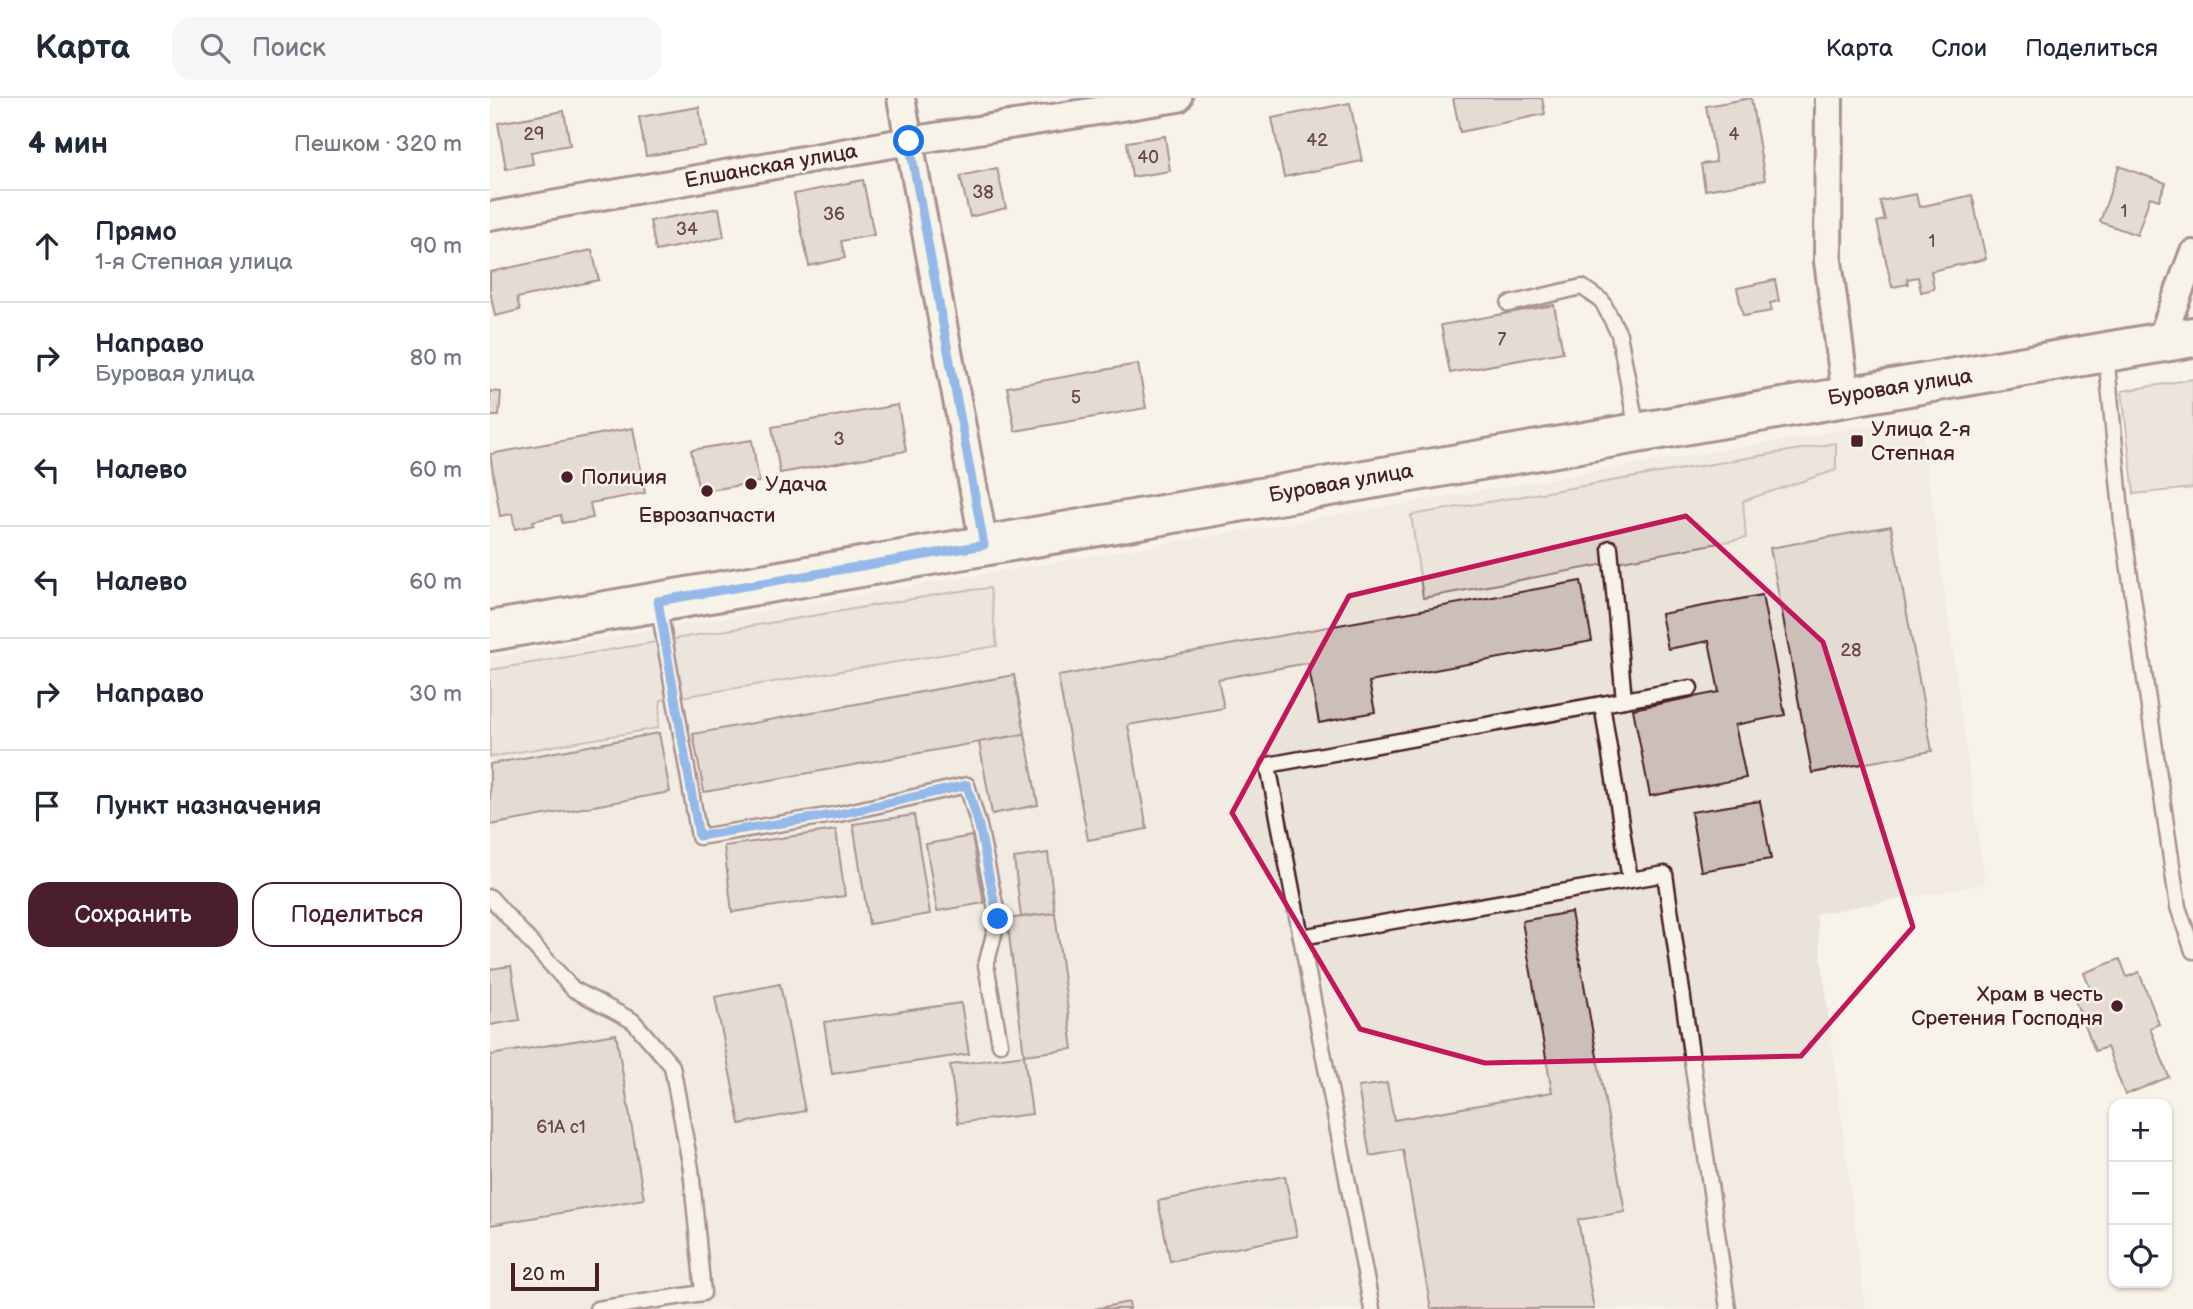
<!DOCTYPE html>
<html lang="ru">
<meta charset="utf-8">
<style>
:root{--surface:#fff;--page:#f6f6f7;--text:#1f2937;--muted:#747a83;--line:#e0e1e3;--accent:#4a1f2b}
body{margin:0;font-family:"Balsamiq Sans",sans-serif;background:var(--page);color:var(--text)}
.controls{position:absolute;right:21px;bottom:21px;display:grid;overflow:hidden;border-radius:14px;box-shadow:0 2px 5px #0004}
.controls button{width:63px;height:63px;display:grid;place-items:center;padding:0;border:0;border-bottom:2px solid var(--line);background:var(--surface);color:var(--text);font:35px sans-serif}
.scale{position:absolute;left:21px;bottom:18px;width:88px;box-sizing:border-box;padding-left:7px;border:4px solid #4a1f2b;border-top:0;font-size:19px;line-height:24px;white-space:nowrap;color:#4a1f2b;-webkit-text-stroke:5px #f7f3e8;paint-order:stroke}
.stop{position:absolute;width:21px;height:21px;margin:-16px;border:5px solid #1a73e8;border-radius:50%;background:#fff}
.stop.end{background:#1a73e8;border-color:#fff;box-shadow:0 2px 7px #0008}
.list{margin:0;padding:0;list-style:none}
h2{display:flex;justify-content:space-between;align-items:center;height:91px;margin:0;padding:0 28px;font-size:30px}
h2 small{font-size:23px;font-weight:400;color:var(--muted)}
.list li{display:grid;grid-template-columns:46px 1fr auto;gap:21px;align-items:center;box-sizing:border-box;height:112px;padding:0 28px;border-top:2px solid var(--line)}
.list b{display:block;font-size:26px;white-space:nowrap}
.list p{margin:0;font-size:23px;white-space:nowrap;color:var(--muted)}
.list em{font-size:23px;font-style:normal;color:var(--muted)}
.actions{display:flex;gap:14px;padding:21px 28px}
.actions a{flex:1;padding:16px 0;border:2px solid var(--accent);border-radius:21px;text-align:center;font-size:24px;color:var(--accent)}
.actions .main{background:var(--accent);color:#fff}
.icon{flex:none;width:38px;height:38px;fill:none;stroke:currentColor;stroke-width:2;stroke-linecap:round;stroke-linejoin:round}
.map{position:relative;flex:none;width:1703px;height:1211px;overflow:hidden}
header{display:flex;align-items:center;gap:42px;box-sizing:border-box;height:98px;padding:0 35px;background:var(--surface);border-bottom:2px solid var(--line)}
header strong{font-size:33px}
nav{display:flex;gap:38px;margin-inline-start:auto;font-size:24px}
.search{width:490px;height:63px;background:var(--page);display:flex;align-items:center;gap:18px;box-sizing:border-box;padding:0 24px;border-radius:21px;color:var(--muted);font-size:26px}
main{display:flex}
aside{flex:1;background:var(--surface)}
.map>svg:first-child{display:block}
.built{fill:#eae3da}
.green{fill:#ded4cc;stroke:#947a7c;stroke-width:2}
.building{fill:#ccbfb9;stroke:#4a1f2b;stroke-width:2}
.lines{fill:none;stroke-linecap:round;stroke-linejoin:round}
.service-casing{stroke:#4a1f2b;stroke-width:19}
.minor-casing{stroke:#4a1f2b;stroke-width:32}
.secondary-casing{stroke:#4a1f2b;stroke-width:44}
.service{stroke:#f7f3e8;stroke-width:14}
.minor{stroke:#f7f3e8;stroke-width:26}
.secondary{stroke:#f7f3e8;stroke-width:38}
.route{stroke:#1a73e8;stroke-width:9}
.marked{fill:none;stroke:#c2185b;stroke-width:5;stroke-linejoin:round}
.poi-dot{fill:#4a1f2b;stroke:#f7f3e8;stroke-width:2.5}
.labels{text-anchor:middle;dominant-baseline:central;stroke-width:5;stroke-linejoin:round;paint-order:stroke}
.number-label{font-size:18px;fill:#6a474e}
.street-label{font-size:21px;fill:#4a1f2b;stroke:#f7f3e8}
.poi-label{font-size:21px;fill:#4a1f2b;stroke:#f7f3e8;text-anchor:start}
</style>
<header>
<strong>Карта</strong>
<div class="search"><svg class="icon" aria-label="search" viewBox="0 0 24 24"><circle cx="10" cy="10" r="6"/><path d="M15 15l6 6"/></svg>Поиск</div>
<nav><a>Карта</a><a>Слои</a><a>Поделиться</a></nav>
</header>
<main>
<aside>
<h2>4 мин<small>Пешком · 320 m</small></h2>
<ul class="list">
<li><svg class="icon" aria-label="ahead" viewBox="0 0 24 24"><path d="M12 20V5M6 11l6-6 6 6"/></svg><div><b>Прямо</b><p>1-я Степная улица</p></div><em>90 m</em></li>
<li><svg class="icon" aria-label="right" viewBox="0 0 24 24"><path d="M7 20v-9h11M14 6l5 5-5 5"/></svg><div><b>Направо</b><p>Буровая улица</p></div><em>80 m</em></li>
<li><svg class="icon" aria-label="left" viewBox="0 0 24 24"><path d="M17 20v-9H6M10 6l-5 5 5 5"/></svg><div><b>Налево</b></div><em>60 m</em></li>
<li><svg class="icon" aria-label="left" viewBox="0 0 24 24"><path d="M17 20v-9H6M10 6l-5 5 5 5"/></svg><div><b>Налево</b></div><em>60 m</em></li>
<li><svg class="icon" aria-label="right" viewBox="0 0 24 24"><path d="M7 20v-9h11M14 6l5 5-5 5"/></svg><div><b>Направо</b></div><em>30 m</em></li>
<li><svg class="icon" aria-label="arrive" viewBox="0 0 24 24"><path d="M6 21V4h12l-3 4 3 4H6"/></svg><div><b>Пункт назначения</b></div></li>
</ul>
<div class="actions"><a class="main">Сохранить</a><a>Поделиться</a></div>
</aside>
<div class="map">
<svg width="1703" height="1211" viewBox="0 0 1703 1211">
<rect width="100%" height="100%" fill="#f7f3e8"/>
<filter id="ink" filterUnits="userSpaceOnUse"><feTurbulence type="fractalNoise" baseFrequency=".0143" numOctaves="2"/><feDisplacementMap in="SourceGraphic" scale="14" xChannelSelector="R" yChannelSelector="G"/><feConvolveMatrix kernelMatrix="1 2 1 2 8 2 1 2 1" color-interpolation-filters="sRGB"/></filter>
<g filter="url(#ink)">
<path class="built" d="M1430,319L1495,786L1326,816L1375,1211H0V559Z"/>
<g class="green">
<path d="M1703,281V390L1644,396L1632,293Z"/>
<path d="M1346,345V372L1253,403L1256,440L933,500L921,417Z"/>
<path d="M500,490L507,548L171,602L168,630L0,659V572L470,493Z"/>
</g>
<g class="building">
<path d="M963,0H1052L1055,16L970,34Z"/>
<path d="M1261,0L1275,82L1215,92L1211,66L1226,64L1216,8Z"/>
<path d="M860,5L872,63L794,79L782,20Z"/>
<path d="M209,9L215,48L156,58L149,19Z"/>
<path d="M74,13L80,47L41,54L43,66L16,71L8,25Z"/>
<path d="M675,38L680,73L642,79L637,44Z"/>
<path d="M1629,68L1676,85L1669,102L1660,99L1647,137L1610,124Z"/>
<path d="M507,70L516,110L480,119L470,78Z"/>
<path d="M373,82L384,137L351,143L355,160L319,168L304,96Z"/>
<path d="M1426,96L1429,109L1482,97L1496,161L1441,173L1444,191L1431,194L1428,179L1417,181L1418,186L1402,189L1387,124L1395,122L1390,103Z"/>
<path d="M229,110L234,139L166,153L160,123Z"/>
<path d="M102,152L109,182L27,200L30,212L5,218L0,193V174Z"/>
<path d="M1285,182L1289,203L1280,205L1282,213L1253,218L1247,190Z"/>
<path d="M1064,207L1073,254L960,275L951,227Z"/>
<path d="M648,266L656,310L525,333L517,289Z"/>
<path d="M0,293L11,294L9,318H0Z"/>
<path d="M408,307L416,353L290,375L282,329Z"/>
<path d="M143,330L155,395L100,405L103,420L72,425L71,417L43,423L44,427L25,431L22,416L10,418L0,356Z"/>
<path d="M262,342L269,384L209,394L201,352Z"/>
<path d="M1401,428L1442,653L1322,675L1280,450Z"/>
<path d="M1091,483L1102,543L879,584L885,614L829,625L818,565L728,581L734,610L638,627L657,731L598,742L568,578Z"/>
<path d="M1272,497L1295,617L1245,627L1256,680L1160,698L1143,611L1229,594L1219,543L1178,551L1171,516Z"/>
<path d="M524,577L535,636L214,694L203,636Z"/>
<path d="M169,635L180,694L0,727V666Z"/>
<path d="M535,636L548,707L502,716L489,644Z"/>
<path d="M1270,703L1281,761L1211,773L1201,714Z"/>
<path d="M424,717L440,816L379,826L363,726Z"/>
<path d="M346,732L355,798L242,814L234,748Z"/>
<path d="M482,738L494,805L447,813L436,746Z"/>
<path d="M558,755L565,815L531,819L524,760Z"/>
<path d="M1081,814L1135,1114L1088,1122L1104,1211H941L913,1052L880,1058L868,989L897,985L904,1022L1062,994L1032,823Z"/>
<path d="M565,815L583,951L534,957L517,821Z"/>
<path d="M1630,861L1637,879L1649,874L1669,926L1660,930L1679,979L1635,997L1617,949L1605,953L1584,900L1601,893L1594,875Z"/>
<path d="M21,868L30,922L0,927V871Z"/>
<path d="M290,886L315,1013L250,1026L225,899Z"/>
<path d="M471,905L479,956L342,976L334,924Z"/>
<path d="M126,936L154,1101L0,1127V957Z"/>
<path d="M534,957L542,1016L468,1025L460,967Z"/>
<path d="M795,1078L807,1138L680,1163L668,1103Z"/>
<path d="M639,1204L640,1211H604Z"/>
</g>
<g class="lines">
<defs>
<g id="service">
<path d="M1019,206L1092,189L1112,203L1129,236L1147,332"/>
<path d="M1616,256L1632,423L1688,809L1703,853"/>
<path d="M1120,450L1134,602"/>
<path d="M168,505L209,739L349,716L477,687L489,728L508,821L496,867L510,946"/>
<path d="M1112,606L1140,782"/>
<path d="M0,799L83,891L143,923L182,968L201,1071L213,1195L107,1211"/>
<path d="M811,839L778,667L1200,590"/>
<path d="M882,1211L811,839L1175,776L1238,1211"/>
</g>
<g id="minor">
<path d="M411,0L494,447"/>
<path d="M1339,0L1338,163L1356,298"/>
<path d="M0,118L419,43L688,0"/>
<path d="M1670,244L1703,156"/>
</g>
<path id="secondary" d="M0,533L1703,239"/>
</defs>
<use href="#service" class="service-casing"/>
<use href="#minor" class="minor-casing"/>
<use href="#secondary" class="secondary-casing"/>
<use href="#service" class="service"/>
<use href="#minor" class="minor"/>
<use href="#secondary" class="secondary"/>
</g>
</g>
<g class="lines" filter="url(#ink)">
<path class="route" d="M419,43L494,447L168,503L209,738L349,716L477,687L489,728L508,821"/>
</g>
<path d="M0 0H1703V1211H0ZM1196,418L1333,544L1423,829L1311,958L995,965L870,931L742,715L859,498Z" fill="#f7f3e8" fill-opacity=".55" fill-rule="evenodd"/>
<path class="marked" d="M1196,418L1333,544L1423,829L1311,958L995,965L870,931L742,715L859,498Z"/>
<g class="poi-dot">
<rect x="1360" y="336" width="14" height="14" rx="3.5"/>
<circle cx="77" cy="379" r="7"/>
<circle cx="261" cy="386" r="7"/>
<circle cx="217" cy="393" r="7"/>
<circle cx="1627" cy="908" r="7"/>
</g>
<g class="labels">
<g class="number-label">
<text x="44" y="36">29</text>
<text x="1244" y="36">4</text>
<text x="827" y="42">42</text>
<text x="658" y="59">40</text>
<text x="493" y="94">38</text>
<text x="1634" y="113">1</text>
<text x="344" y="116">36</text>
<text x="197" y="131">34</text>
<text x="1442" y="143">1</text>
<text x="1012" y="241">7</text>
<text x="586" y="299">5</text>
<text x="349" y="341">3</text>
<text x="1361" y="552">28</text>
<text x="71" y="1029">61А с1</text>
</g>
<g class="street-label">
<text transform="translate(281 68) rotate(-10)">Елшанская улица</text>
<text transform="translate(1410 289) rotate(-9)">Буровая улица</text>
<text transform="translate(851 385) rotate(-10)">Буровая улица</text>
</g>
<g class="poi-label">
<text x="1381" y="331">Улица 2-я<tspan x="1381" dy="24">Степная</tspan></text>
<text x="91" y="379">Полиция</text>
<text x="275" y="386">Удача</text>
<text x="217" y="417" text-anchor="middle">Еврозапчасти</text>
<text x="1613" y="896" text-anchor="end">Храм в честь<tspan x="1613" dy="24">Сретения Господня</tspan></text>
</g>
</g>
</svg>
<div class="controls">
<button>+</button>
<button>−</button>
<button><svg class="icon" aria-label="locate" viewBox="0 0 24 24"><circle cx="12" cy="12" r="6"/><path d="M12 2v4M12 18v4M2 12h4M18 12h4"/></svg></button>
</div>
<div class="scale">20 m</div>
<div class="stop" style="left:419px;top:43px"></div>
<div class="stop end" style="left:508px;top:821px"></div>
</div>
</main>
